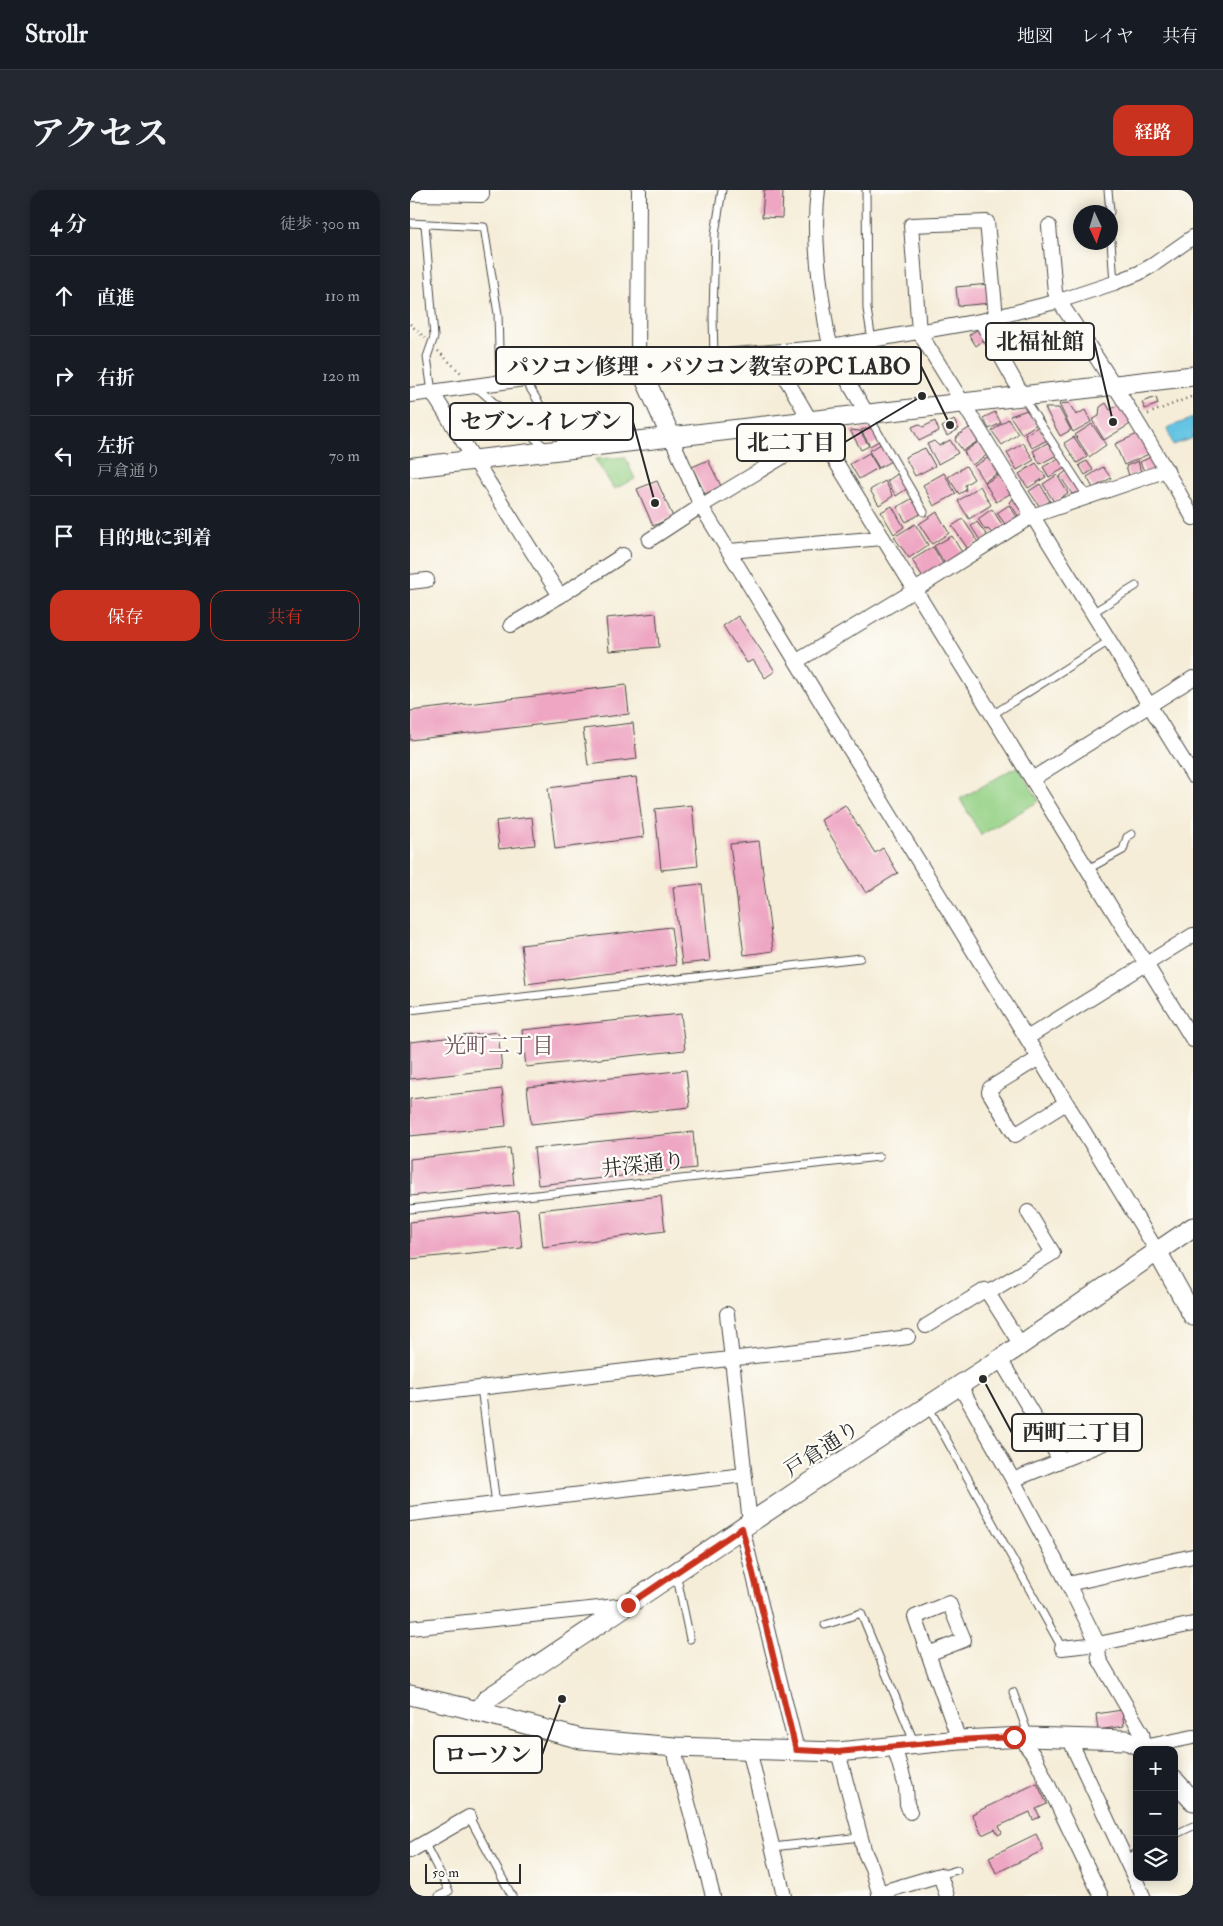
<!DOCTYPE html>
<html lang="ja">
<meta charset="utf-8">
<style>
:root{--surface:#171b24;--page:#242831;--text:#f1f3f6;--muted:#9ea1a6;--line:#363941;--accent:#c8321e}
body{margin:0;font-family:"IM FELL Double Pica","Noto Serif JP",serif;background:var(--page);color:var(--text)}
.controls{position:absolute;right:15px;bottom:15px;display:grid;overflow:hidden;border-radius:10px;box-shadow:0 2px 12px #0003}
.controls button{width:45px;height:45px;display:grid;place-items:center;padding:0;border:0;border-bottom:1px solid var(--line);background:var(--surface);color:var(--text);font:25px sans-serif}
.compass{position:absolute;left:663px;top:15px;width:45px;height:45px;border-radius:50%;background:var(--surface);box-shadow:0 2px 12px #0003;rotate:176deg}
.scale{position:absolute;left:15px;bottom:12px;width:96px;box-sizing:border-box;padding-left:5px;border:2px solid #2b2b2b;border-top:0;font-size:14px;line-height:18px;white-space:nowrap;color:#2b2b2b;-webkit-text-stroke:4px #fdfcf7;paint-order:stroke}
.stop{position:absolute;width:15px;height:15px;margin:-11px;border:4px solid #c8321e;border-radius:50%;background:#fff}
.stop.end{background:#c8321e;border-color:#fff;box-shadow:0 1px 5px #0008}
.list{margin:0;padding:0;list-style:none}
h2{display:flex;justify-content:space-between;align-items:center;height:65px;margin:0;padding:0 20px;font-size:21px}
h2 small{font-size:16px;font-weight:400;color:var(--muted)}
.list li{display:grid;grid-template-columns:32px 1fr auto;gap:15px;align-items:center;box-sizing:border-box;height:80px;padding:0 20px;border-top:1px solid var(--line)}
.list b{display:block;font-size:19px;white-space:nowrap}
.list p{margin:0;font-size:16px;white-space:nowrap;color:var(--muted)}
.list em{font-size:16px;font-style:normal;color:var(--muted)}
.actions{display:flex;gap:10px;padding:15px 20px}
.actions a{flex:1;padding:11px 0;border:1px solid var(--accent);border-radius:15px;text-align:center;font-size:18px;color:var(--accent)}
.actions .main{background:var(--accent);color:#fff}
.icon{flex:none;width:28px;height:28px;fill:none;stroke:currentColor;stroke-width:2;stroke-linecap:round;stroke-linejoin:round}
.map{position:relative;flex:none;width:783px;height:1706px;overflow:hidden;border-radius:15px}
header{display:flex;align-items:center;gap:30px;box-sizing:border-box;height:70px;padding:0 25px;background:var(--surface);border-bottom:1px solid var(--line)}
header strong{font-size:24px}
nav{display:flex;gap:28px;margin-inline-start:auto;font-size:18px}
.intro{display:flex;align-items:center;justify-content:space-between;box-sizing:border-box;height:120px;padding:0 30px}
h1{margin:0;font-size:35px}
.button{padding:12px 22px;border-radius:15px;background:var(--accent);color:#fff;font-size:18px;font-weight:700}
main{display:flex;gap:30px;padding:0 30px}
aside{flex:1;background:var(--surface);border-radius:15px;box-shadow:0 2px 12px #0003}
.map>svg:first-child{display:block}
.green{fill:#96d287;stroke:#607e59}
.water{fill:#65c4e3;stroke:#487887}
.building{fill:#eea6c2}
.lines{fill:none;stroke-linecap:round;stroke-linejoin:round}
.lane-casing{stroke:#494845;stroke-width:9}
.street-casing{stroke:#494845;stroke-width:16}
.secondary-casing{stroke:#494845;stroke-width:21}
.path{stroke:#494845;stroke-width:2.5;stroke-dasharray:1 4;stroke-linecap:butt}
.lane{stroke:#fff;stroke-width:7}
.street{stroke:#fff;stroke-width:14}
.secondary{stroke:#fff;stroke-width:19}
.route{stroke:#c8321e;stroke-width:6}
.labels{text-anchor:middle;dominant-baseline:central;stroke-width:4.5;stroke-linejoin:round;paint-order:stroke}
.street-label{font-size:21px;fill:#2b2b2b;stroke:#fdfcf7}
.neighbourhood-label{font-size:22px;fill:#6f5660;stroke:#fdfcf7}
.leader{fill:none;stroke:#2b2b2b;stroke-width:2}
.callout-dot{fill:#2b2b2b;stroke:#fdfcf7;stroke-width:2}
.callout{fill:#fdfcf7;stroke:#2b2b2b;stroke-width:2}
.callout-label{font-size:22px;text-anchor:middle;font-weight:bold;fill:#2b2b2b}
</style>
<header>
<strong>Strollr</strong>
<nav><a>地図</a><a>レイヤ</a><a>共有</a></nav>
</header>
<div class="intro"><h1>アクセス</h1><a class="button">経路</a></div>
<main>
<aside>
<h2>4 分<small>徒歩 · 300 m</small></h2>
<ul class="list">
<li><svg class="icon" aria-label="ahead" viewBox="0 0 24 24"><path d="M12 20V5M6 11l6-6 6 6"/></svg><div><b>直進</b></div><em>110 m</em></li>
<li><svg class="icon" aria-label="right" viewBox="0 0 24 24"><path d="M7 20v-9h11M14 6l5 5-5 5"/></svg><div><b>右折</b></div><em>120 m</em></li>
<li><svg class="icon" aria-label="left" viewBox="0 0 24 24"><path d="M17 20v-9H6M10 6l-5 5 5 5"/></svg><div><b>左折</b><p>戸倉通り</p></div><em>70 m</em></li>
<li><svg class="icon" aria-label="arrive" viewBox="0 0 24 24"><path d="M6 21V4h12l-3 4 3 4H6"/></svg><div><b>目的地に到着</b></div></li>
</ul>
<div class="actions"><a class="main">保存</a><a>共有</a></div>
</aside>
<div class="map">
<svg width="783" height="1706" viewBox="0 0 783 1706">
<rect width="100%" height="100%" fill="#fdfcf7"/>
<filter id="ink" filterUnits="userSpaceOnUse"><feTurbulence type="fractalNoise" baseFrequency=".02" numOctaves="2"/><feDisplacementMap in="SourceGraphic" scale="10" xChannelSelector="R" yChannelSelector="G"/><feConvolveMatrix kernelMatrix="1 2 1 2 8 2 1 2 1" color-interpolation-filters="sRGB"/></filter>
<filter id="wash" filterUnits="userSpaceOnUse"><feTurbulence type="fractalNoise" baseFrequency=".0096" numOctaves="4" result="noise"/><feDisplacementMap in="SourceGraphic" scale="20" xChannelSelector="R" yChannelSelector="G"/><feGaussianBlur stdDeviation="1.12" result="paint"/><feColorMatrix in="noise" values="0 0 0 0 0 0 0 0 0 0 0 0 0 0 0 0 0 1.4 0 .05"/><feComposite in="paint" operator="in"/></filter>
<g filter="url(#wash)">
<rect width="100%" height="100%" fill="#f5edd8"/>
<g class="green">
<path d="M215,267L225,289L204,299L185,269Z"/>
<path d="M608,576L629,611L571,645L550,609Z"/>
</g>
<path class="water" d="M783,228V248L763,255L757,238Z"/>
<g id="blocks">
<g class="building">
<path d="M354,0H373L372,28L352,27Z"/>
<path d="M580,94L581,113L548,116L546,97Z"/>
<path d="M568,139L575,149L566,156L559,145Z"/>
<path d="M746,207L748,214L735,219L732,212Z"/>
<path d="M659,213L666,225L675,220L681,232L663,242L649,214Z"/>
<path d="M696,213L700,220L708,215L711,219L717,220L722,233L694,250L682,230L689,226L690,217Z"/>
<path d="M635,218H649L661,240L650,246Z"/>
<path d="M617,220L627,234L612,244L600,226Z"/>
<path d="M585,222L591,233L579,239L573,228Z"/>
<path d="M598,229L608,244L592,255L582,241Z"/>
<path d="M544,230L549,239L537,246L532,237Z"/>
<path d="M525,231L529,241L509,251L502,237L509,234L513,237Z"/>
<path d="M682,234L696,255L679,267L665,245Z"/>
<path d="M562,236L571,249L553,261L545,250L547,246Z"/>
<path d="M629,236L637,250L622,258L615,245Z"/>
<path d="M462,238L469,251L460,256L451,240Z"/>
<path d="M440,240L450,241L459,256L451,260Z"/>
<path d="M732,242L741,263L714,275L705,254Z"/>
<path d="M664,247L677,267L667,273L654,253Z"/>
<path d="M540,250L548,263L528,274L517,254L524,251L529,256Z"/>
<path d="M568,252L577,265L562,275L554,262Z"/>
<path d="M639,252L647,265L630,274L623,261Z"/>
<path d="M613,253L624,270L607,280L597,263Z"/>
<path d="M471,254L481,271L469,278L459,261Z"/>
<path d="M515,258L525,276L505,286L495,267Z"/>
<path d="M459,263L468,278L449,289L440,274Z"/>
<path d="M745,265L750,277L735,283L730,272Z"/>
<path d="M581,266L591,281L574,292L564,276Z"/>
<path d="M649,268L655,278L639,287L633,277Z"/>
<path d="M298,270L311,296L295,304L282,277Z"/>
<path d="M677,271L683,280L675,285L669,275Z"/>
<path d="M728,271L731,282L719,286L716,276Z"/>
<path d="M626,273L636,287L618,298L609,284Z"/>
<path d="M556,276L564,289L555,295L556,300L549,304L538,287Z"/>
<path d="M693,277L701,288L683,298L677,287Z"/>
<path d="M658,280L672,301L662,304L650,286Z"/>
<path d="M489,283L498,298L486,306L477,291Z"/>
<path d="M534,283L546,304L524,316L513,295Z"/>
<path d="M592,283L603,302L586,312L575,293Z"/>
<path d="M647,285L658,303L644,312L633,294Z"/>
<path d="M247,291L263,327L243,336L227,299Z"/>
<path d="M475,291L483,306L469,315L460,300Z"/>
<path d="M630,294L640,311L630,317L619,301Z"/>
<path d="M570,296L581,315L559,329L548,311Z"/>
<path d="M608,306L619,325L611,330L599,312Z"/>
<path d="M503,308L512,323L496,332L487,317Z"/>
<path d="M599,315L609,330L597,337L587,323Z"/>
<path d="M482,316L494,337L484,344L471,322Z"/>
<path d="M582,319L595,339L589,343L587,340L582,343L578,339L575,340L568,329Z"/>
<path d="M527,322L539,343L522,354L509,334Z"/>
<path d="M553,329L568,352L558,359L542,336Z"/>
<path d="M567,332L578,347L571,352L561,336Z"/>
<path d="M505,334L518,355L499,368L484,347Z"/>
<path d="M542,346L553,364L535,374L524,356Z"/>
<path d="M523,357L535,377L515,390L502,370Z"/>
<path d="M246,423L249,457L199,461L196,428Z"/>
<path d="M328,426L365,481L355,488L343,470L337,473L313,436Z"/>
<path d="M216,495L219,524L0,550V521Z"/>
<path d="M223,533L227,569L178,575L173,539Z"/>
<path d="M226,587L234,647L145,659L138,598Z"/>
<path d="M282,615L288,676L251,680L245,619Z"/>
<path d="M435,615L465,663L473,658L488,683L456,703L411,630Z"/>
<path d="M122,627L125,655L89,659L86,631Z"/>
<path d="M349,651L363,761L334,765L320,654Z"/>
<path d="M292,694L300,771L272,774L263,697Z"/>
<path d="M261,737L266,775L116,794L111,755Z"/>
<path d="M271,824L275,860L116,877L112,840Z"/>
<path d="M88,842L92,879L0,889V852Z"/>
<path d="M276,880L280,917L121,934L117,897Z"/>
<path d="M92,899L96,936L0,946V909Z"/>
<path d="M283,942L286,978L128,995L124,958Z"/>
<path d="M100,958L104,995L0,1006V969Z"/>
<path d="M251,1006L255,1041L133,1057L129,1020Z"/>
<path d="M108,1020L112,1058L0,1069V1032Z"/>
<path d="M712,1520L714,1536L688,1540L686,1524Z"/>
<path d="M627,1593L637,1614L626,1619L630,1627L623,1630L620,1622L589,1636L592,1643L588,1645L585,1639L572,1645L562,1624Z"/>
<path d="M626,1644L634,1660L586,1683L579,1667Z"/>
</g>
</g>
</g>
<g filter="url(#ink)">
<use href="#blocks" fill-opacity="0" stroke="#494845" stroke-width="1"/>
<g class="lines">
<defs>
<g id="lane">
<path d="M456,0L457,119L462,151"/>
<path d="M698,0L700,22"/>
<path d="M0,33L74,37L88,124L90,193"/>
<path d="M15,34L24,147L17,167L22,202"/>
<path d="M700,37L704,93"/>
<path d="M304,168L303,126L305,44L312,0"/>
<path d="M115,190L156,257"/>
<path d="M65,196L136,258"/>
<path d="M613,207L677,306"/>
<path d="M458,225L514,322"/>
<path d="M682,423L726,396"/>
<path d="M582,525L699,451"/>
<path d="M678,679L713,660L717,647L722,644"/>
<path d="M0,820L450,768"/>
<path d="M0,1019L469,967"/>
<path d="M71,1197L86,1314"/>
<path d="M519,1218L652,1458"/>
<path d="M266,1383L280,1449"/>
<path d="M415,1435L451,1423L502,1547L503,1554"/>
<path d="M603,1502L616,1538L617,1547"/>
<path d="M59,1627L102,1706"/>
<path d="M764,1645L783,1636"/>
<path d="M14,1652L39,1701L29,1706"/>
<path d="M363,1657L451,1647"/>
<path d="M716,1669L727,1663"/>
<path d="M530,1685L547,1680"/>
</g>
<g id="street">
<path d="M408,0C403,40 408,83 414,122C416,134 417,146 421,156C428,178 446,204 457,224"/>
<path d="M0,4L72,5V0"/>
<path d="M639,36L645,102L649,111C697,182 742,253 783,328"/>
<path d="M586,127L577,32L501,35L509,142L783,586"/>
<path d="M571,131L613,206"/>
<path d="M361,163L400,230L783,850"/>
<path d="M228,173L229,0"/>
<path d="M22,202L150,406"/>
<path d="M0,205L228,173L421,157L571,131L649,111L704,93L729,83L743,75L783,47"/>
<path d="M261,247L291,316L747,1061"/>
<path d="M239,350L291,316L409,245"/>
<path d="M319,361L473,348"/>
<path d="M0,392L17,390"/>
<path d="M101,435L150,406L213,365"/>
<path d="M387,471L505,400L622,326L757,280"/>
<path d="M622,589L783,488"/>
<path d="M617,848L783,745"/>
<path d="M629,868L580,898L579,902L605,945L656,913"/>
<path d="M317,1124L340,1333"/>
<path d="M516,1136L575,1100L578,1103"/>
<path d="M611,1155L578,1103L643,1063L618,1022"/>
<path d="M590,1169L650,1270"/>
<path d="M550,1196L603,1290L658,1394L688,1454L689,1469L732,1543L734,1557L783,1547"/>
<path d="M0,1206L440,1155L498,1147"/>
<path d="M603,1290L706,1248"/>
<path d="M0,1324L334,1285"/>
<path d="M332,1338L387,1560"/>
<path d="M658,1394L783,1366"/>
<path d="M0,1438L217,1415"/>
<path d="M652,1458L688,1454L783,1434"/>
<path d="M518,1464L554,1450L539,1413L505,1427L549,1550"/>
<path d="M617,1547V1557L625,1567L691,1706"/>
<path d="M663,1549V1557L733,1706"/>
<path d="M484,1556L496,1597L497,1614L500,1622"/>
<path d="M265,1557L266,1568L303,1706"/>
<path d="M339,1559L374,1706"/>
<path d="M428,1562L455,1663L462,1678L470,1706"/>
<path d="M0,1661L59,1627"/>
<path d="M469,1703L530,1685L537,1706"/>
</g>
<g id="secondary">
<path d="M228,173L261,247"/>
<path d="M4,277L783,186"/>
<path d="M747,1061L783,1126"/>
<path d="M0,1505L52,1517L171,1549L265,1557L428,1562L549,1550L617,1547L717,1550L737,1560"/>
<path d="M68,1522L77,1509L395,1296L590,1169L783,1037"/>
<path d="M764,1590L783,1611"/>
</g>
</defs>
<use href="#lane" class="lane-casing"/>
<use href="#street" class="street-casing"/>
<use href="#secondary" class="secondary-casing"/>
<g class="path">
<path d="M0,134L15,148"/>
<path d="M28,161L53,185"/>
<path d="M738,224L783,206"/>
</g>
<use href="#lane" class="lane"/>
<use href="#street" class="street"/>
<use href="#secondary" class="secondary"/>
</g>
</g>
<g class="lines" filter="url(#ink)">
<path class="route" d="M218,1415L332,1338L386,1560L428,1562L548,1550L604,1547"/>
</g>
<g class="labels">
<g class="street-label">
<text transform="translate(233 975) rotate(-6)">井深通り</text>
<text transform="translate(412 1259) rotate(-33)">戸倉通り</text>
</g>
<g class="neighbourhood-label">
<text x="89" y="856">光町二丁目</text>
</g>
</g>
<path class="leader" d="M703 232L684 151M540 235L511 176M245 313L223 232M512 206L435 252M573 1189L602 1243M152 1509L132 1565"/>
<g class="callout-dot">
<circle cx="703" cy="232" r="5"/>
<circle cx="540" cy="235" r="5"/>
<circle cx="245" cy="313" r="5"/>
<circle cx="512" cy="206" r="5"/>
<circle cx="573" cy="1189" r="5"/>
<circle cx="152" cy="1509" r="5"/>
</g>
<g class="callout">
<rect x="576" y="133" width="108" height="37" rx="5"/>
<rect x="86" y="157" width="425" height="37" rx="5"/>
<rect x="40" y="213" width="183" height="37" rx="5"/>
<rect x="327" y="234" width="108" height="37" rx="5"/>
<rect x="602" y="1224" width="130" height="37" rx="5"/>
<rect x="24" y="1546" width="108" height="37" rx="5"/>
</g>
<g class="callout-label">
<text x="630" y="159">北福祉館</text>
<text x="299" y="184">パソコン修理・パソコン教室のPC LABO</text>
<text x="131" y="239">セブン-イレブン</text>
<text x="381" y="260">北二丁目</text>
<text x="667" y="1250">西町二丁目</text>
<text x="78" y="1572">ローソン</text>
</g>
</svg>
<div class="controls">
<button>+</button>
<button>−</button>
<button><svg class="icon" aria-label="layers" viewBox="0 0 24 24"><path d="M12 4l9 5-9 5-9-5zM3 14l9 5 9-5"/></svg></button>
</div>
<svg class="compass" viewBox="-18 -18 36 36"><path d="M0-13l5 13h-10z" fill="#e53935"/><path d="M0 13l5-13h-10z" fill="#9ea1a6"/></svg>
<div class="scale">50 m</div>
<div class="stop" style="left:604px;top:1547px"></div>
<div class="stop end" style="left:218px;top:1415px"></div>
</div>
</main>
